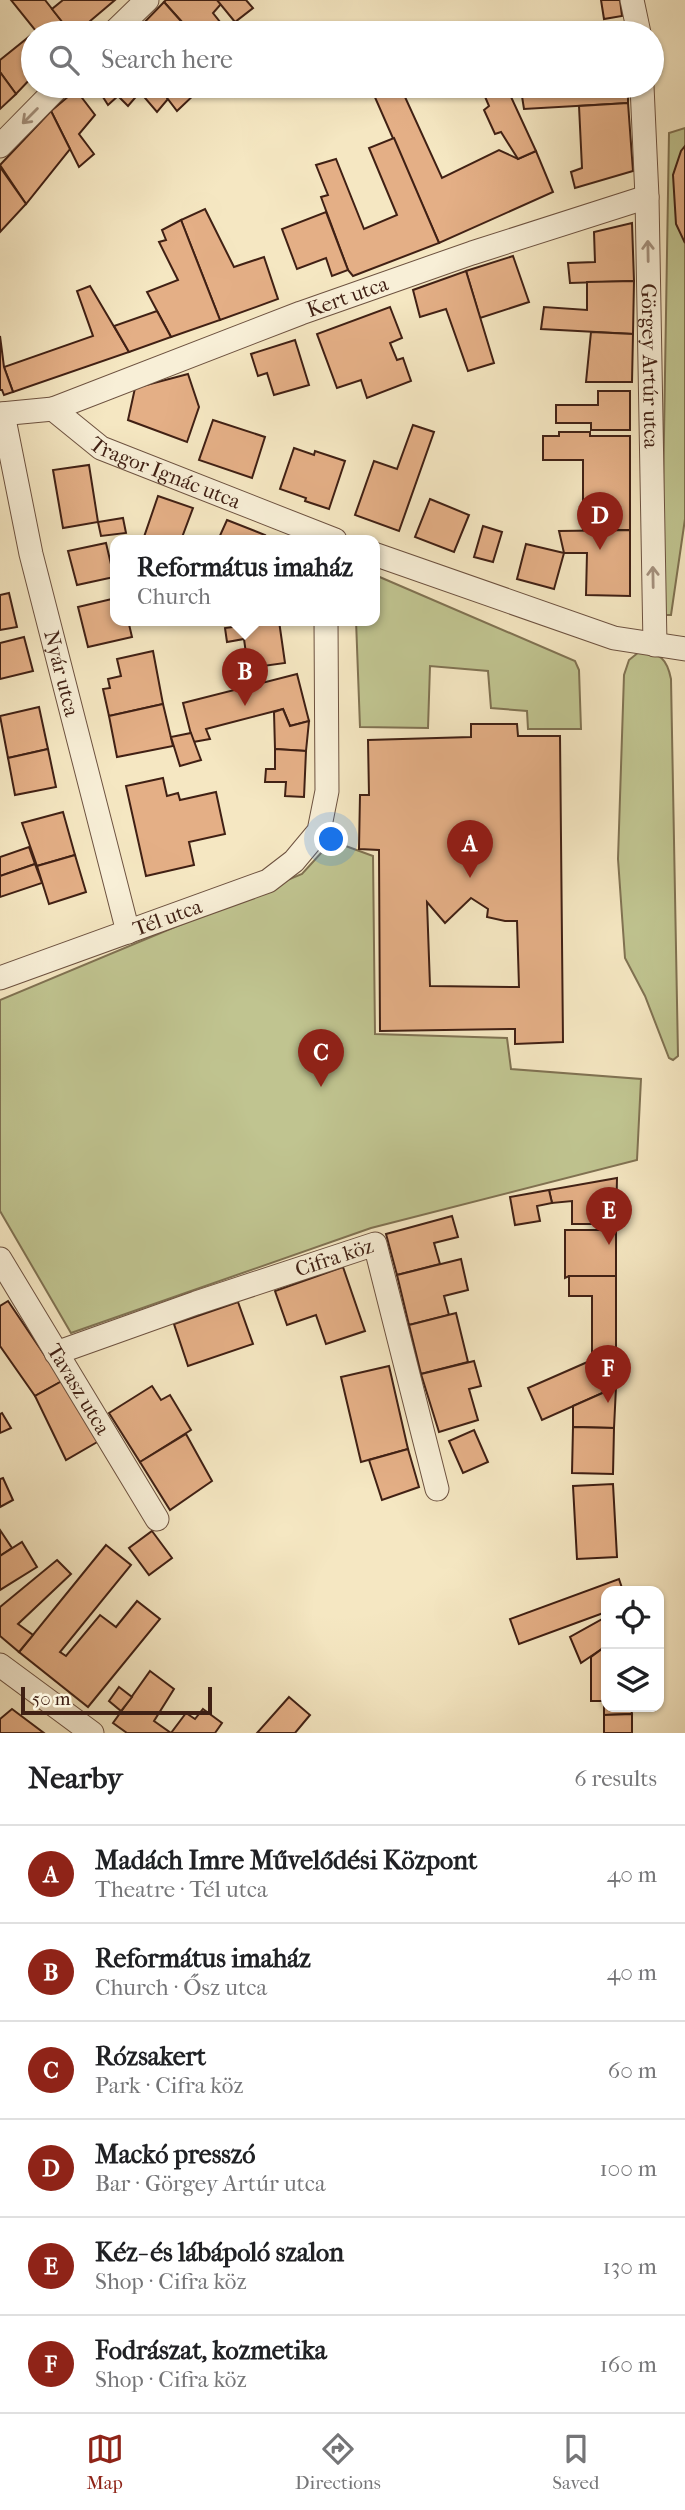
<!DOCTYPE html>
<meta charset="utf-8">
<style>
:root{--surface:#fff;--page:#f2f2f2;--text:#202124;--muted:#757577;--line:#e0e0e0;--accent:#8f2418}
body{margin:0;font-family:"IM FELL French Canon",serif;background:var(--page);color:var(--text)}
.controls{position:absolute;right:21px;bottom:21px;display:grid;overflow:hidden;border-radius:14px;box-shadow:0 2px 5px #0004}
.controls button{width:63px;height:63px;display:grid;place-items:center;padding:0;border:0;border-bottom:2px solid var(--line);background:var(--surface);color:var(--text);font:35px sans-serif}
.scale{position:absolute;left:21px;bottom:18px;width:191px;box-sizing:border-box;padding-left:7px;border:4px solid #402014;border-top:0;font-size:19px;line-height:24px;white-space:nowrap;color:#402014;-webkit-text-stroke:5px #f8efd7;paint-order:stroke}
.you{position:absolute;left:332px;top:840px;width:24px;height:24px;margin:-18px;border:5px solid #fff;border-radius:50%;background:#1a73e8;box-shadow:0 0 0 10px #1a73e833}
.badge{display:grid;place-items:center;width:46px;height:46px;border-radius:50%;background:var(--accent);color:#fff;font-size:23px;font-weight:700}
.pin{position:absolute;translate:-50% -58px;filter:drop-shadow(0 2px 4px #0008)}
.pin::after{content:'';position:absolute;top:37px;width:24px;height:21px;background:inherit;clip-path:polygon(0 0,100% 0,50% 100%)}
.popup{position:absolute;left:110px;top:535px;width:270px;height:91px;box-sizing:border-box;display:grid;place-content:center;border-radius:14px;background:var(--surface);filter:drop-shadow(0 2px 5px #0005);font-size:23px;white-space:nowrap;color:var(--muted)}
.popup b{font-size:26px;color:var(--text)}
.popup::after{content:'';position:absolute;left:50%;top:100%;margin-left:-14px;border:14px solid transparent;border-top-color:var(--surface)}
.list{margin:0;padding:0;list-style:none}
h2{display:flex;justify-content:space-between;align-items:center;height:91px;margin:0;padding:0 28px;font-size:30px}
h2 small{font-size:23px;font-weight:400;color:var(--muted)}
.list li{display:grid;grid-template-columns:46px 1fr auto;gap:21px;align-items:center;box-sizing:border-box;height:98px;padding:0 28px;border-top:2px solid var(--line)}
.list b{display:block;font-size:26px;white-space:nowrap}
.list p{margin:0;font-size:23px;white-space:nowrap;color:var(--muted)}
.list em{font-size:23px;font-style:normal;color:var(--muted)}
.icon{flex:none;width:38px;height:38px;fill:none;stroke:currentColor;stroke-width:2;stroke-linecap:round;stroke-linejoin:round}
.map{position:relative;flex:none;width:685px;height:1733px;overflow:hidden}
.search{position:absolute;background:var(--surface);box-shadow:0 2px 5px #0004;left:21px;right:21px;top:21px;height:77px;display:flex;align-items:center;gap:18px;box-sizing:border-box;padding:0 24px;border-radius:38px;color:var(--muted);font-size:26px}
.sheet{height:679px;background:var(--surface)}
nav{display:flex;justify-content:space-around;align-items:center;box-sizing:border-box;height:98px;border-top:2px solid var(--line);background:var(--surface);font-size:19px;color:var(--muted)}
nav a{display:grid;justify-items:center;gap:4px}
nav .on{color:var(--accent)}
.map>svg:first-child{display:block}
.green{fill:#c0c490;stroke:#807252;stroke-width:2}
.building{fill:#e4af86;stroke:#402014;stroke-width:2;fill-rule:evenodd}
.lines{fill:none;stroke-linecap:round;stroke-linejoin:round}
.minor-casing{stroke:#6d5240;stroke-width:25}
.minor{stroke:#f8efd7;stroke-width:23}
.oneway{stroke:#a5927f}
.labels{text-anchor:middle;dominant-baseline:central;stroke-width:7;stroke-linejoin:round;paint-order:stroke}
.street-label{font-size:21px;fill:#402014;stroke:#f8efd7}
</style>
<div class="map">
<svg width="685" height="1733" viewBox="0 0 685 1733">
<rect width="100%" height="100%" fill="#f5e7c2"/>
<filter id="stains"><feTurbulence type="fractalNoise" baseFrequency=".00286" numOctaves="4"/><feColorMatrix values="0 0 0 0 .2 0 0 0 0 .09 0 0 0 0 .02 0 0 0 .5 -.17"/></filter>
<radialGradient id="worn" r=".72"><stop offset=".6" stop-color="#630" stop-opacity="0"/><stop offset="1" stop-color="#630" stop-opacity=".3"/></radialGradient>
<g class="green">
<path d="M685,128V519L671,615H661L669,133Z"/>
<path d="M375,575L575,661L579,670L581,729H528L527,711L491,708L488,671L430,666L428,728L360,727L356,620H374Z"/>
<path d="M639,652C660,652 667,659 671,679L678,1056L673,1060L669,1058L645,996L625,958L618,859L624,675L629,660Z"/>
<path d="M332,841L373,856L375,1034L507,1038L511,1069L641,1079L637,1160L371,1228L71,1333L0,1211V1000L302,874Z"/>
</g>
<g class="building">
<path d="M11,0H45L71,33H33V76L16,94L0,72V60L36,31Z"/>
<path d="M63,0H115L76,33H71L52,9Z"/>
<path d="M166,0H217L221,4L213,13L220,22L210,33L203,24L192,33L164,2Z"/>
<path d="M217,0H246L253,8L235,22Z"/>
<path d="M601,0H620L622,16L604,19Z"/>
<path d="M164,2L188,29L183,33H134Z"/>
<path d="M0,72L16,94L0,109Z"/>
<path d="M96,86H158L168,99L157,112L140,92L128,106L118,96L108,105Z"/>
<path d="M158,86H194L198,91L177,111Z"/>
<path d="M370,86H400L442,178L499,150L518,159L536,151L553,192L439,243Z"/>
<path d="M495,86H506L536,151L518,159L501,132L495,134L484,110L489,106L483,92Z"/>
<path d="M546,86H628V103L524,109L521,90Z"/>
<path d="M76,90L95,115L79,134L94,154L79,167L51,111Z"/>
<path d="M628,103L633,171L575,188L571,172L582,168L579,106Z"/>
<path d="M51,111L70,149L26,204L0,165Z"/>
<path d="M394,138L439,243L353,276L348,270L321,197L328,195L316,165L336,159L364,229L397,215L369,148Z"/>
<path d="M685,146V243L676,224L673,175L681,151Z"/>
<path d="M0,167L26,204L0,232Z"/>
<path d="M205,209L234,267L264,257L278,299L220,320L181,220Z"/>
<path d="M326,212L348,270L332,276L326,258L297,269L282,229Z"/>
<path d="M181,220L220,320L171,337L147,292L178,280L159,242L166,240L162,230Z"/>
<path d="M632,223L634,281L570,283L568,263L595,262L594,232Z"/>
<path d="M513,256L529,302L480,318L466,271Z"/>
<path d="M466,271L494,363L468,371L446,309L420,317L413,290Z"/>
<path d="M634,281L633,334L541,329L544,307L587,310V282Z"/>
<path d="M90,286L129,352L13,392L4,367L93,336L77,291Z"/>
<path d="M390,307L402,338L390,343L397,360L403,358L411,381L367,398L361,380L337,388L317,334Z"/>
<path d="M157,311L171,337L129,352L114,326Z"/>
<path d="M591,332L633,334L632,382H586Z"/>
<path d="M0,336L4,367L13,392L4,395L2,390H0Z"/>
<path d="M295,340L309,385L274,395L267,373L258,376L251,354Z"/>
<path d="M188,374L199,407L187,442L128,420L135,388Z"/>
<path d="M598,391H630V430H591V423H556V405H598Z"/>
<path d="M213,420L265,437L252,478L199,460Z"/>
<path d="M413,425L434,432L399,531L355,515L374,461L397,469Z"/>
<path d="M559,432H590V436H630V530H583V460H543V436H559Z"/>
<path d="M294,448L314,455L315,451L345,461L329,509L305,501L306,498L280,489Z"/>
<path d="M89,465L98,522L63,528L53,470Z"/>
<path d="M158,496L193,508L181,540H152L144,537Z"/>
<path d="M430,499L469,515L454,552L415,537Z"/>
<path d="M123,518L126,533L101,536L98,522Z"/>
<path d="M227,520L265,535L263,540H218Z"/>
<path d="M483,526L502,532L493,562L474,557Z"/>
<path d="M630,530V596L586,595L587,553H564L559,531Z"/>
<path d="M106,543L114,577L77,585L68,551Z"/>
<path d="M526,544L564,553L554,589L517,579Z"/>
<path d="M9,593L17,627L0,630V595Z"/>
<path d="M116,598V620H128L132,637L88,647L78,607Z"/>
<path d="M279,621L285,663L248,668L244,639L227,642L225,628Z"/>
<path d="M24,637L33,671L0,679V643Z"/>
<path d="M153,651L163,704L109,716L103,689L110,688L108,679L121,676L117,659Z"/>
<path d="M297,674L309,721L290,726L283,709L206,729L210,739L193,742L183,703Z"/>
<path d="M163,704L173,746L117,757L109,716Z"/>
<path d="M39,707L48,749L8,758L0,716Z"/>
<path d="M283,709L290,726L309,721L306,751L275,749L274,712Z"/>
<path d="M471,724H517L518,736H560L563,1042L515,1044V1029L380,1031L379,850L359,849L360,795H369L368,740L471,737ZM471,898L488,909L487,917L505,921H517L519,987L430,986L427,902L445,923Z"/>
<path d="M191,733L201,760L180,766L171,737Z"/>
<path d="M48,749L56,787L15,795L8,758Z"/>
<path d="M275,749L306,751L304,797L285,796L286,782H265L266,769H275Z"/>
<path d="M163,778L167,796L178,793L180,800L216,792L225,834L189,842L194,865L146,876L126,786Z"/>
<path d="M63,812L75,855L37,866L22,823Z"/>
<path d="M29,847L35,864L0,876V857Z"/>
<path d="M75,855L86,892L49,904L37,866Z"/>
<path d="M35,864L42,883L0,897V876Z"/>
<path d="M617,1178L616,1224H572V1201L552,1203L549,1190Z"/>
<path d="M549,1190L552,1203L537,1206L540,1221L515,1225L510,1197Z"/>
<path d="M452,1216L458,1237L434,1243L440,1264L397,1275L386,1234Z"/>
<path d="M565,1230H616V1276H569L565,1278Z"/>
<path d="M461,1259L468,1290L444,1296L449,1315L409,1325L397,1275Z"/>
<path d="M343,1267L365,1331L326,1344L316,1315L287,1325L275,1291Z"/>
<path d="M569,1276H616V1387L542,1420L528,1388L592,1360V1296H569Z"/>
<path d="M8,1301L62,1381L35,1396L0,1346V1306Z"/>
<path d="M238,1302L253,1344L188,1366L174,1324Z"/>
<path d="M456,1313L468,1362L421,1374L409,1325Z"/>
<path d="M474,1361L481,1386L469,1389L478,1420L439,1432L421,1374Z"/>
<path d="M389,1366L408,1449L361,1462L341,1377Z"/>
<path d="M62,1381L99,1441L66,1460L35,1396Z"/>
<path d="M152,1386L161,1400L170,1395L191,1430L140,1462L109,1413Z"/>
<path d="M616,1387L614,1428L573,1427V1406Z"/>
<path d="M2,1413L11,1428L0,1433V1414Z"/>
<path d="M573,1427L614,1428L613,1474L572,1473Z"/>
<path d="M474,1430L488,1462L463,1473L449,1441Z"/>
<path d="M186,1434L212,1481L170,1510L140,1462Z"/>
<path d="M408,1449L419,1487L382,1500L369,1460Z"/>
<path d="M3,1478L13,1500L0,1507V1479Z"/>
<path d="M613,1484L617,1557L577,1559L573,1486Z"/>
<path d="M0,1530L12,1548L0,1556Z"/>
<path d="M152,1531L172,1558L149,1575L129,1548Z"/>
<path d="M22,1542L37,1567L0,1590V1556Z"/>
<path d="M106,1545L131,1565L60,1652L66,1656L100,1615L116,1627L137,1601L160,1619L88,1707L19,1652Z"/>
<path d="M57,1560L71,1574L18,1624L33,1635L19,1652L0,1636V1607Z"/>
<path d="M619,1579L623,1591H606V1612L519,1644L510,1619Z"/>
<path d="M606,1617V1646L581,1663L570,1637Z"/>
<path d="M606,1646V1707H631L632,1714L604,1715V1701H591V1657Z"/>
<path d="M150,1671L174,1689L154,1721L171,1733H127L113,1723Z"/>
<path d="M119,1687L132,1697L121,1711L109,1701Z"/>
<path d="M289,1697L310,1715L295,1733H257Z"/>
<path d="M12,1709L44,1733H0V1719Z"/>
<path d="M203,1709L222,1723L215,1733H171L186,1713L195,1719Z"/>
<path d="M632,1714V1733H604V1715Z"/>
</g>
<g class="lines">
<defs>
<g id="minor">
<path d="M632,0L639,33"/>
<path d="M113,33L147,0"/>
<path id="s1" d="M642,86L647,197L655,645"/>
<path d="M0,146L59,86"/>
<path id="s2" d="M53,409L301,313L472,253L647,197"/>
<path id="s3" d="M0,414L53,409L101,448L335,540"/>
<path id="s4" d="M3,414L31,554L128,932"/>
<path d="M374,554L614,638L685,649"/>
<path id="s5" d="M0,978L268,881L294,861L319,831L327,791L326,620"/>
<path id="s6" d="M0,1259L157,1519"/>
<path id="s7" d="M56,1353L196,1303L375,1244L437,1489"/>
<path d="M0,1665L92,1733"/>
</g>
</defs>
<use href="#minor" class="minor-casing"/>
<use href="#minor" class="minor"/>
</g>
<defs><path id="oneway-shaft" d="M-6 0H5M1.5-3L5.5 0L1.5 3" fill="none" stroke-width="1.6" stroke-linecap="round" stroke-linejoin="round" transform="scale(1.75)"/></defs>
<g class="oneway">
<use href="#oneway-shaft" transform="translate(30 116) rotate(135)"/>
<use href="#oneway-shaft" transform="translate(648 251) rotate(-91)"/>
<use href="#oneway-shaft" transform="translate(653 577) rotate(-91)"/>
</g>
<g class="labels">
<g class="street-label">
<text stroke="none"><textPath href="#s2" startOffset="315">Kert utca</textPath></text>
<text stroke="none"><textPath href="#s1" startOffset="280">Görgey Artúr utca</textPath></text>
<text stroke="none"><textPath href="#s3" startOffset="184">Tragor Ignác utca</textPath></text>
<text stroke="none"><textPath href="#s4" startOffset="266">Nyár utca</textPath></text>
<text stroke="none"><textPath href="#s5" startOffset="178">Tél utca</textPath></text>
<text stroke="none"><textPath href="#s7" startOffset="294">Cifra köz</textPath></text>
<text stroke="none"><textPath href="#s6" startOffset="152">Tavasz utca</textPath></text>
</g>
</g>
<rect width="100%" height="100%" filter="url(#stains)"/>
<rect width="100%" height="100%" fill="url(#worn)"/>
</svg>
<div class="controls">
<button><svg class="icon" aria-label="locate" viewBox="0 0 24 24"><circle cx="12" cy="12" r="6"/><path d="M12 2v4M12 18v4M2 12h4M18 12h4"/></svg></button>
<button><svg class="icon" aria-label="layers" viewBox="0 0 24 24"><path d="M12 4l9 5-9 5-9-5zM3 14l9 5 9-5"/></svg></button>
</div>
<div class="scale">50 m</div>
<div class="you"></div>
<div class="pin badge" style="left:470px;top:878px">A</div>
<div class="pin badge" style="left:245px;top:706px">B</div>
<div class="popup"><b>Református imaház</b>Church</div>
<div class="pin badge" style="left:321px;top:1087px">C</div>
<div class="pin badge" style="left:600px;top:550px">D</div>
<div class="pin badge" style="left:609px;top:1245px">E</div>
<div class="pin badge" style="left:608px;top:1403px">F</div>
<div class="search"><svg class="icon" aria-label="search" viewBox="0 0 24 24"><circle cx="10" cy="10" r="6"/><path d="M15 15l6 6"/></svg>Search here</div>
</div>
<section class="sheet">
<h2>Nearby<small>6 results</small></h2>
<ul class="list">
<li><span class="badge">A</span><div><b>Madách Imre Művelődési Központ</b><p>Theatre · Tél utca</p></div><em>40 m</em></li>
<li><span class="badge">B</span><div><b>Református imaház</b><p>Church · Ősz utca</p></div><em>40 m</em></li>
<li><span class="badge">C</span><div><b>Rózsakert</b><p>Park · Cifra köz</p></div><em>60 m</em></li>
<li><span class="badge">D</span><div><b>Mackó presszó</b><p>Bar · Görgey Artúr utca</p></div><em>100 m</em></li>
<li><span class="badge">E</span><div><b>Kéz- és lábápoló szalon</b><p>Shop · Cifra köz</p></div><em>130 m</em></li>
<li><span class="badge">F</span><div><b>Fodrászat, kozmetika</b><p>Shop · Cifra köz</p></div><em>160 m</em></li>
</ul>
</section>
<nav>
<a class="on"><svg class="icon" aria-label="map" viewBox="0 0 24 24"><path d="M3 6l6-2 6 2 6-2v14l-6 2-6-2-6 2zM9 4v14M15 6v14"/></svg>Map</a>
<a><svg class="icon" aria-label="directions" viewBox="0 0 24 24"><path d="M12 3l9 9-9 9-9-9zM9 14v-3h6M13 9l2 2-2 2"/></svg>Directions</a>
<a><svg class="icon" aria-label="saved" viewBox="0 0 24 24"><path d="M7 4h10v16l-5-4-5 4z"/></svg>Saved</a>
</nav>
